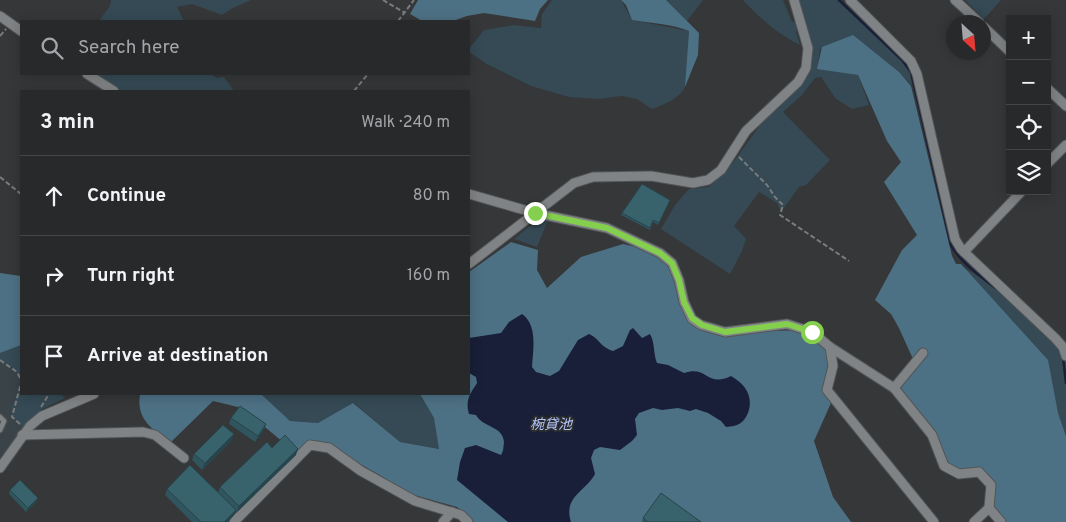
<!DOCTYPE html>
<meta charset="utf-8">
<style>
:root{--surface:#28292b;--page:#343537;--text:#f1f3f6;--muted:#a5a6a9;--line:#444547}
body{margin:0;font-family:Overpass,"Noto Sans JP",sans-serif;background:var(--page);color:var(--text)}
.controls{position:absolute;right:15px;top:15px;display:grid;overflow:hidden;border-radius:0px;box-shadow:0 2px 12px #0003}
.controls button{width:45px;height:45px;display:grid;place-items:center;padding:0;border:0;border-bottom:1px solid var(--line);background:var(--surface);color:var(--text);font:25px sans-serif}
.compass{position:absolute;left:946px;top:15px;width:45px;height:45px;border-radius:50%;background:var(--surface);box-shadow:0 2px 12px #0003;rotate:154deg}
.stop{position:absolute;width:15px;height:15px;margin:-11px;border:4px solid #84cf4d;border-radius:50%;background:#fff}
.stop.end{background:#84cf4d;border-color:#fff;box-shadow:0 1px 5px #0008}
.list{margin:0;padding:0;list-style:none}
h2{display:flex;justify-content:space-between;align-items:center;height:65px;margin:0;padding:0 20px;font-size:21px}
h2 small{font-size:16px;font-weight:400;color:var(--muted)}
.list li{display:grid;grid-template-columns:32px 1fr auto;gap:15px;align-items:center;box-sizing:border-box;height:80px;padding:0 20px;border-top:1px solid var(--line)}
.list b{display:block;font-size:19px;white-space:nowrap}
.list em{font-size:16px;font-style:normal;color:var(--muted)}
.icon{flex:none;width:28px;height:28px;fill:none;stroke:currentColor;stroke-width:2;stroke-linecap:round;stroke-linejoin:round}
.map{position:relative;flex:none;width:1066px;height:522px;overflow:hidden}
.search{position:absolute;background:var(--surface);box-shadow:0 2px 12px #0003;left:20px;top:20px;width:450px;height:55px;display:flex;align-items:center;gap:12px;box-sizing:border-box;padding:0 18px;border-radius:0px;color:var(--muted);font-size:19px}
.panel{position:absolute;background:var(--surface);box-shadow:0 2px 12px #0003;left:20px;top:90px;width:450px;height:305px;border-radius:0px}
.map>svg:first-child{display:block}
.built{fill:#3a4348}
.green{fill:#354a55}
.forest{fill:#4d7184}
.water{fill:#191f39}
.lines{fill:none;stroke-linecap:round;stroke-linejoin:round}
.stream{stroke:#191f39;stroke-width:2.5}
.lane-casing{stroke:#525556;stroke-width:7}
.street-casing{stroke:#525556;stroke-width:11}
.path{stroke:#797b7c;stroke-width:2;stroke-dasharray:5 2.5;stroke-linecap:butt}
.lane{stroke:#808385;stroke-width:4.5}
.street{stroke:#808385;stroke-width:9}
.wall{fill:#30555e}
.shaded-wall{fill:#27454c}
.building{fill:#38636d;stroke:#27454c}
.route{stroke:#84cf4d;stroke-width:6}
.labels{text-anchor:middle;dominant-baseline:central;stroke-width:4;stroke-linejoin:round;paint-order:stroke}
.water-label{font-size:14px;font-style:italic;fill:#b3c3fb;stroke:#2b2d2f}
</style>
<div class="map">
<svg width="1066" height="522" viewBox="0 0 1066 522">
<rect width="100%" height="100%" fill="#353739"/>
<path class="built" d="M21,349L23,427L0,464V353Z"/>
<g class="green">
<path d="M111,0H251L231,9L222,15L192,4L177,7L184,21H99L110,6Z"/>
<path d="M552,0H621L632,20L689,31C688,41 688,81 685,87C681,97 662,106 652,109L637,99L622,96L598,99L569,97L531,86L487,64L469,52V49L484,30L514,25L541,28L542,14Z"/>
<path d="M666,0H703L687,21Z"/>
<path d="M743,0H783L792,22L803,20L798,5L799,0H839L890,45L908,64L912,85L894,68L853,36L820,49L818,67L858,75L869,105L852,109L836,99L821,77L815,78L802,95L783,112L830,160L806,185L799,187L781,212L777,203L759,192L734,226L746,239L742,251L730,274L661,229L675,205L689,189L709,187L732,164L771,110L792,93L808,76L800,24L796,32L800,45C777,34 760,18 743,0Z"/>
<path d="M965,0H1001L984,19Z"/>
<path d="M92,74H211L216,78L224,77L234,91H117Z"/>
<path d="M541,217L548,220L537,247L514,239Z"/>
<path d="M957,264C998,284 1031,320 1064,351L1066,357V436L1058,413Z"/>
<path d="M21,344V380C17,371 10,364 0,360V353Z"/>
<path d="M21,384V394H60L65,398L42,409L23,427L12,417L11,408L19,395Z"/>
<path d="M261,394H420L434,418L440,449L400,442L354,403L318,423L290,421Z"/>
</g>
<g class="forest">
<path d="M418,0H548L540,9L535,21L484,13L467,16L453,21H422L410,14Z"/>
<path d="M621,0H666L699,33L698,55L685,87L689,31C673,24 649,23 632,20L626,5Z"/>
<path d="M853,35L899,72L911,86L952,256L956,264H961L1048,360L1058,413L1066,436V522H1001L989,508L991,484L979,472L959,474L943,464L931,431L894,388L917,368L899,328L891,314L875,300L902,250L917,235L884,182L901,162L887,141L858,75L817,69L822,47Z"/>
<path d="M511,242L538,250L537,270L547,288L581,257L623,244L655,251L671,268L692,319L725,332L808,330L830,347L829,384L831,403L814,441L833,497L851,522H474L457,507L414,495L348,457L310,446L295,452L242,408L213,401L170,443C152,429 136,419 140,394H261L290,421L318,423L353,403L400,442L439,449L434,418L420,394H469V272Z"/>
<path d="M0,273L21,276V345L0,353Z"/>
</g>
<path class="water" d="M522,314C538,325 533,350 532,367L536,372L550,376L559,371L578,340L589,334C600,339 600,347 613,351L623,346L630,330L633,328L642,338L650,334C655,342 653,353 657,363L668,365L684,373C708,365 706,388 731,376C745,384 754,396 748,413C743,424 738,426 726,427L721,421L708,413L696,409L690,411L678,408L662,410L653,408L639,413L635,419L637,435L632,441L620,450L600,447L594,450L591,458L595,474C585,492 563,497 571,522H508L457,480L460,462L465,448L476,445L501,455C504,450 503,448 504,443C504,426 483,428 476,415L469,414C465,400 470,394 477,383L476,377L469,373V338L501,333L509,322Z"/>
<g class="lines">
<g class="stream">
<path d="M839,0L902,60L911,72L951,245C962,264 980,276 997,289"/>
<path d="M1036,325L1046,335"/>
<path d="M1063,357L1066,383"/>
</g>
<defs>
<path id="lane" d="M0,417L4,421L0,430"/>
<g id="street">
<path d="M850,0L911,61L917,74L955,239L961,249L1055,338L1063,347L1066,356"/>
<path d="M955,0L979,22"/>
<path d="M0,16L21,31"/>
<path d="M984,27L1010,52"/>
<path d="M87,74L114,91"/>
<path d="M1047,88L1066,106"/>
<path d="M1047,164L1066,145"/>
<path d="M469,194L535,213L607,228L660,253L672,263L679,280L684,302L692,319L701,325L725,332L787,324L812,332L830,347L894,388L932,435L944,466L959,474L979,472L991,485L989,508L1001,522"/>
<path d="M964,252L1022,191"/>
<path d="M469,264L574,183L593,177L651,176L693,183L708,180L721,170L746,131L798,82L806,68L808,48L794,0"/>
<path d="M830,347L833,366L827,390L934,522"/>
<path d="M894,388L923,353"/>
<path d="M22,435L143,432L155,435L184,458"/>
<path d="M0,468L30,426L42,416L94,394"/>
<path d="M234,522L310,445L329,448L361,471L415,501L461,515L468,522"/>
<path d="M443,522L452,512"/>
<path d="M974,522L989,508"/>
</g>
</defs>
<use href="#lane" class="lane-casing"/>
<use href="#street" class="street-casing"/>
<g class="path">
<path d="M383,0L405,13"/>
<path d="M398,21L414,0"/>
<path d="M0,36L6,29"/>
<path d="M354,91L368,74"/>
<path d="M739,157L767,185L775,197L783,205L780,215L849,261"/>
<path d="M0,177L21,194"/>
<path d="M0,360L17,372L21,380"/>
<path d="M41,407L49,394"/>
<path d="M20,424L12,417L21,383"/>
</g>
<use href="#lane" class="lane"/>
<use href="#street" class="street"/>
</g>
<g class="wall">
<path d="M670,200L658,225L653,222L650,230L621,215L622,213Z"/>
<path d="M231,418L266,424L264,430L255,442L229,424Z"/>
<path d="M232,440L202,470L192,460L194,454Z"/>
<path d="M272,448L296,455L237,512L235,511L233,516L228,522H192L165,495L167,489L218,493L220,487Z"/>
<path d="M10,490L36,502L26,512L9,494Z"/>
<path d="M643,518L701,522H642Z"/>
</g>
<g class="shaded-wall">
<path d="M266,424L264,430L255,442L258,436Z"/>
<path d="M234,434L232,440L202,470L205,463Z"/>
<path d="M298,449L296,455L237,512L239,506Z"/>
<path d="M38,498L36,502L26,512L28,508Z"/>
<path d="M236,510L233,516L228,522H224Z"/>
</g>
<g class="building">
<path d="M642,184L670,200L659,223L653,220L650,228L622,213Z"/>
<path d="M240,406L266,424L258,436L231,418Z"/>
<path d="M223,425L234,434L205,463L194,454Z"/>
<path d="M285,435L298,449L239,506L220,487L267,442L272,448Z"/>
<path d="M190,465L236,510L224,522H201L167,489Z"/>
<path d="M20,480L38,498L28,508L10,490Z"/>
<path d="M661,493L701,522H648L643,518Z"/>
</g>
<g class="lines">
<path class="route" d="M535,213L607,228L660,253L672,263L679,280L684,302L692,318L702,325L725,332L787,324L812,332"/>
</g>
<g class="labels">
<g class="water-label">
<text x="551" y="425">椀貸池</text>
</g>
</g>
</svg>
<div class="controls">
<button>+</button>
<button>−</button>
<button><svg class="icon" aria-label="locate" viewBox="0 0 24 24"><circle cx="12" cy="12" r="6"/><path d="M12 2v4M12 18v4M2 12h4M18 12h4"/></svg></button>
<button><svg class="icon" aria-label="layers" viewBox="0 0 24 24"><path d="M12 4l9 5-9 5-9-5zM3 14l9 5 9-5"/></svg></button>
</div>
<svg class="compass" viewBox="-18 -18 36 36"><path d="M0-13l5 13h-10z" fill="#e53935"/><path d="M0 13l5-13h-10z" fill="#a5a6a9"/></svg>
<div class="stop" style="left:812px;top:332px"></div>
<div class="stop end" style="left:535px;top:213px"></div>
<div class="search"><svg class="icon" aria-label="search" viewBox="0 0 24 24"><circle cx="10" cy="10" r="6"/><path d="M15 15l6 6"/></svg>Search here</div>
<section class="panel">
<h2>3 min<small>Walk · 240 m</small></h2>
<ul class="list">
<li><svg class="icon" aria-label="ahead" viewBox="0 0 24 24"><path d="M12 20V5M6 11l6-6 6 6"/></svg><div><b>Continue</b></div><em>80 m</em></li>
<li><svg class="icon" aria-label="right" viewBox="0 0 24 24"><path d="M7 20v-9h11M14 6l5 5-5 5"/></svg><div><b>Turn right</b></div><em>160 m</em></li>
<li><svg class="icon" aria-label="arrive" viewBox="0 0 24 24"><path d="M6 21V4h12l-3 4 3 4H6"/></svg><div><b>Arrive at destination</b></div></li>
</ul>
</section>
</div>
